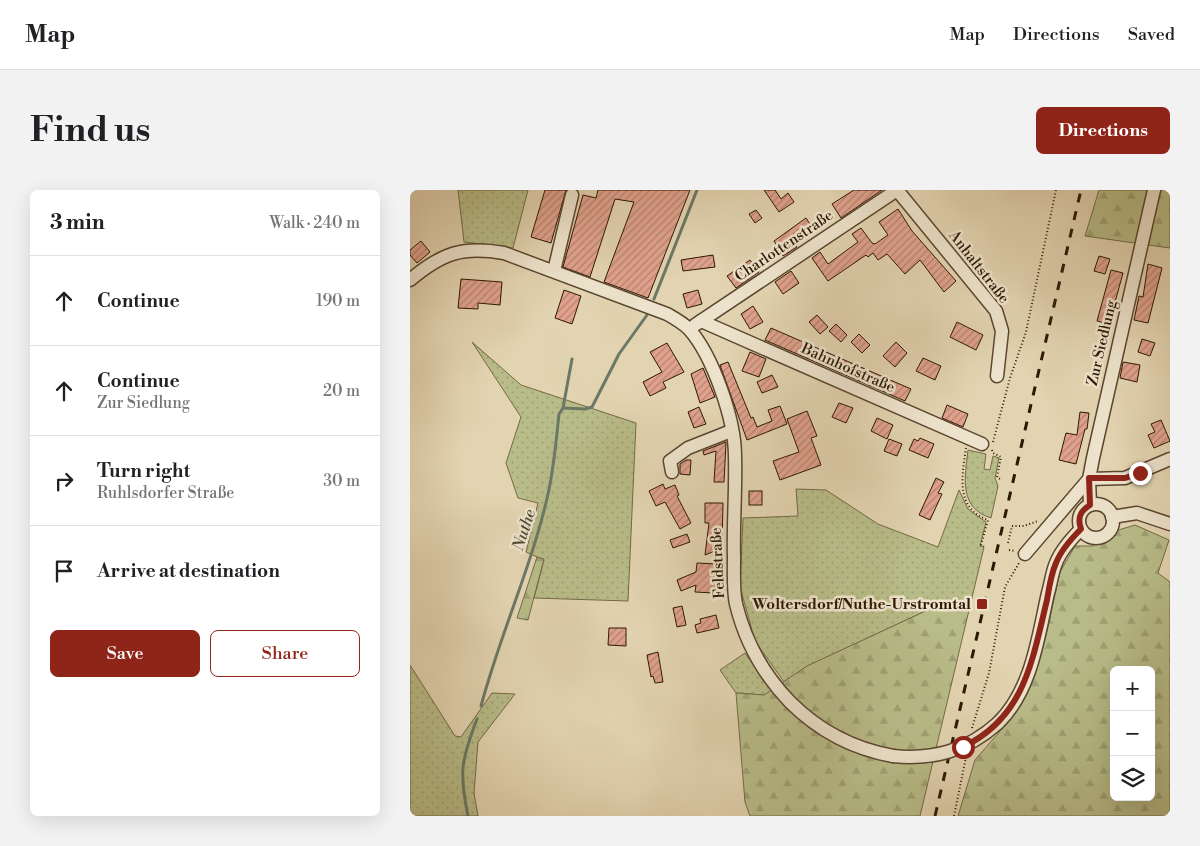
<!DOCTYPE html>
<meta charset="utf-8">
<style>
:root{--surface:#fff;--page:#f2f2f2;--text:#202124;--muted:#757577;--line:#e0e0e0;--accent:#8f2418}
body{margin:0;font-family:"Libre Bodoni",serif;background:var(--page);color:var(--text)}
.controls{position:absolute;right:15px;bottom:15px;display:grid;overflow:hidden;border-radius:8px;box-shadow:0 5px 20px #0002}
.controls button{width:45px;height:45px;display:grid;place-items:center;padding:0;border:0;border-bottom:1px solid var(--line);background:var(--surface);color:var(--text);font:25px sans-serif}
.stop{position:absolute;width:15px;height:15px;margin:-11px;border:4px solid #8f2418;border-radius:50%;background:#fff}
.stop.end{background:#8f2418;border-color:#fff;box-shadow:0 1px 5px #0008}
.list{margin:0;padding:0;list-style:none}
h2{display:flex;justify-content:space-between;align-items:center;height:65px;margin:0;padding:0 20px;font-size:21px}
h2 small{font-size:16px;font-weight:400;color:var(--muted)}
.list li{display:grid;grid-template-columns:32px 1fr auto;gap:15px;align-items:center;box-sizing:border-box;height:90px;padding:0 20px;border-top:1px solid var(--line)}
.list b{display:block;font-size:19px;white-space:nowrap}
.list p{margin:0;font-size:16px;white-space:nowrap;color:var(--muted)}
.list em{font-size:16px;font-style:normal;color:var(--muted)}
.actions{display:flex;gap:10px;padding:15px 20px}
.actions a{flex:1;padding:11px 0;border:1px solid var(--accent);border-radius:8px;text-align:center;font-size:18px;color:var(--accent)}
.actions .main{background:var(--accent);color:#fff}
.icon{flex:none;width:28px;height:28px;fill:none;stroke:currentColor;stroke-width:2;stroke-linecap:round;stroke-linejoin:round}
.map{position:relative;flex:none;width:760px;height:626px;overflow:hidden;border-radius:8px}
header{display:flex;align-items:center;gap:30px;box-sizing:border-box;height:70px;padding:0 25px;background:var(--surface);border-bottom:1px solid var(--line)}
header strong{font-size:24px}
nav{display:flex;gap:28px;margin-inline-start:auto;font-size:18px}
.intro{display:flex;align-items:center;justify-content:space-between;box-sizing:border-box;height:120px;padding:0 30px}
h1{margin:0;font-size:35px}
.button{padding:12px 22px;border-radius:8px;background:var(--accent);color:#fff;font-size:18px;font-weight:700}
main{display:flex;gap:30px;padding:0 30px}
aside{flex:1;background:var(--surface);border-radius:8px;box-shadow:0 5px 20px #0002}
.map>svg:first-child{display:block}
.grass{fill:url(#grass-dots);stroke:#736a46}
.forest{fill:url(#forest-firs);stroke:#736a46;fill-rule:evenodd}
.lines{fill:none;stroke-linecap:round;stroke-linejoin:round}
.stream{stroke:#6c7867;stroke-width:3}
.building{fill:url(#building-hatch);stroke:#2e1704}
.minor-casing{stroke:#5b462f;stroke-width:15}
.path{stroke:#2e1704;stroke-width:2;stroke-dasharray:1 2.5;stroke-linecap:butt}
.minor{stroke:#ede3cc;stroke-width:12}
.rail{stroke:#2e1704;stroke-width:3;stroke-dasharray:9 9;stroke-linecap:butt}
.minor-bridge-casing{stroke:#5b462f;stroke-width:15;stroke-linecap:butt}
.minor-bridge{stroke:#ede3cc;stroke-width:12}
.route{stroke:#8f2418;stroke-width:6}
.poi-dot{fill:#8f2418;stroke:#ede3cc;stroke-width:2}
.labels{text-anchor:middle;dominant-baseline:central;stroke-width:5;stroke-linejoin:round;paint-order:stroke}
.street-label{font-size:15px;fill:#2e1704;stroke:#ede3cc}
.poi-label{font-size:15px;font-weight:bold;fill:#2e1704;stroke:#ede3cc;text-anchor:end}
.water-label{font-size:16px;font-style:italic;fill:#4d4736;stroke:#ede3cc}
</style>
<header>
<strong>Map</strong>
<nav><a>Map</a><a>Directions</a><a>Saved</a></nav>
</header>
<div class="intro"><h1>Find us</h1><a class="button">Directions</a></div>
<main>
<aside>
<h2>3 min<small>Walk · 240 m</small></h2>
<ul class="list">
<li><svg class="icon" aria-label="ahead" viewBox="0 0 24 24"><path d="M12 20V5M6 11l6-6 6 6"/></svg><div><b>Continue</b></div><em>190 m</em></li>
<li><svg class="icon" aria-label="ahead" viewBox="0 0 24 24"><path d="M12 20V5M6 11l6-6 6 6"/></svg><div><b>Continue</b><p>Zur Siedlung</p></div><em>20 m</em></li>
<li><svg class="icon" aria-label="right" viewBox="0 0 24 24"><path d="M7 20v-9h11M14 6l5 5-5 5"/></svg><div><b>Turn right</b><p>Ruhlsdorfer Straße</p></div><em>30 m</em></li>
<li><svg class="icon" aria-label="arrive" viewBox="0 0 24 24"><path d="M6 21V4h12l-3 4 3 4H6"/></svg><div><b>Arrive at destination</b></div></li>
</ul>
<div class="actions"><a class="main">Save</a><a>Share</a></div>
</aside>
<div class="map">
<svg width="760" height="626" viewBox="0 0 760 626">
<defs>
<pattern id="grass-dots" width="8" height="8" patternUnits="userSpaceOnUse" patternTransform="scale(1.25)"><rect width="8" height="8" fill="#b8bc88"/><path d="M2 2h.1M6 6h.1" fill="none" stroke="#9ea174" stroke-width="1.8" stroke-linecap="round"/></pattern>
<pattern id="forest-firs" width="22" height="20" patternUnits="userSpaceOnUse" patternTransform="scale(1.25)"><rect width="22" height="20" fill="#b8bc88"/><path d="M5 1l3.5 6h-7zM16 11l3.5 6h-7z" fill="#9ea174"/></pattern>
<pattern id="building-hatch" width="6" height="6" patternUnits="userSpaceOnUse" patternTransform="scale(1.25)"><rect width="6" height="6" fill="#e0a28d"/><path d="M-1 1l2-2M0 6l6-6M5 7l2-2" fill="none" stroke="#b68371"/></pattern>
</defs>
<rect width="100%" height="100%" fill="#e3d4b1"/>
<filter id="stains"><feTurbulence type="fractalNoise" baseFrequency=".004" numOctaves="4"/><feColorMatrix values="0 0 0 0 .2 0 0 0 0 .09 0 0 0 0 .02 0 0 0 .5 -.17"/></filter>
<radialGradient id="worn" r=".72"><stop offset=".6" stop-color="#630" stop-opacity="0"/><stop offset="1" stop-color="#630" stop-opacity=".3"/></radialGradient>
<g class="grass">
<path d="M48,0H118L103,58L54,52Z"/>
<path d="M62,152L111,195L226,233L218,411L124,408L134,370L116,362L128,313L108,308L96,273L111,227Z"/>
<path d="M558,260L576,264L574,279L580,280L583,266L589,268L585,288L588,296L581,328C548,318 555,286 558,260Z"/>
<path d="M386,299L416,300L468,334L528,357L549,300L558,319L576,332L570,356L574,357L560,416L522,418L398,476L374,492L345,451L330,397L333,328L388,326Z"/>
<path d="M335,463L362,500L354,505L326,503L310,480Z"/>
<path d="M0,475L45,546L51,547L82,503L105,504L68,552L64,603L68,626H0Z"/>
</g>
<g class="forest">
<path d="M689,0H760V58L675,46Z"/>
<path d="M725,335L759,350L748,383L760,392V626H548L565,570L604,525L619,499L636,445L650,382L665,356H683L702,342ZM704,480H741V607H704Z"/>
<path d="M127,367L134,369L118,430L107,428Z"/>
<path d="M560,416L510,626H340L335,612L326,503L354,505L397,476L522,418Z"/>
</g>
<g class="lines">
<g class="stream">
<path d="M244,109L287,0"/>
<path d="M153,218L175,219L182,217L209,164L237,125"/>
<path d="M71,516C90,444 122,376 138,304C144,278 146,251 149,224L153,218L162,169"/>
<path d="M58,626C49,582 51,571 67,529"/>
</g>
</g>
<g class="building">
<path d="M135,0H156L141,53L121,47Z"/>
<path d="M188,0H280L238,108L194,92L224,12L205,9L180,87L153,77L173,5L186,8Z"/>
<path d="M354,0H365L371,9L378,3L384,12L369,22Z"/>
<path d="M444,0H472L431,28L422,14Z"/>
<path d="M488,19L502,41L546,91L534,102L510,70L495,84L477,64L468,70L463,63L458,67L456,65L418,91L402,68L410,62L418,74L448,52L442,44L451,38L462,53L465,54L478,45L469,32Z"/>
<path d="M346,20L352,28L345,33L339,24Z"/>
<path d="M396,28L405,42L385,54L387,57L373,66L364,51Z"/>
<path d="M11,51L20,62L7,73L0,65V60Z"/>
<path d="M303,65L305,77L273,81L271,70Z"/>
<path d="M689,66L700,69L695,84L684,81Z"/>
<path d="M340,70L349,82L326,98L317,86Z"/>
<path d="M738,74L752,78L738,133L724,130L729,106L733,107Z"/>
<path d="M701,80L713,83L699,134L687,131Z"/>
<path d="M381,81L389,93L373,104L365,92Z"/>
<path d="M51,89L92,92L90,115L68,113V119L48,118Z"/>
<path d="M154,100L171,106L162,134L145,128Z"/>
<path d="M288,100L292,114L277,118L273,104Z"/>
<path d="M343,116L353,132L340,139L331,124Z"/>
<path d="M407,125L418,137L410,144L399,132Z"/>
<path d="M547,132L573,145L566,160L540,147Z"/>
<path d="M426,134L437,145L431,152L419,141Z"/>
<path d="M361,138L501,199L495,211L355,150Z"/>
<path d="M449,144L460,155L452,163L441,152Z"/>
<path d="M732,149L745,153L740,166L728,162Z"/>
<path d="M486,152L497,163L485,177L473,166Z"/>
<path d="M257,153L274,182L253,192L256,198L240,206L233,192L252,182L240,162Z"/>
<path d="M340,162L356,169L349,187L332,181Z"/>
<path d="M513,168L531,176L525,190L506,181Z"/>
<path d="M318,172L341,228L343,227L347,237L362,231L358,220L370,216L377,234L337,250L310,175Z"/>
<path d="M713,172L730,175L727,192L710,188Z"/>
<path d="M293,178L305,207L290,213L281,184Z"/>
<path d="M362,185L368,197L352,203L347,192Z"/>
<path d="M429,213L443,218L436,233L422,227Z"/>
<path d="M537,215L558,224L553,237L532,228Z"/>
<path d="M289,217L296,234L284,238L278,222Z"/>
<path d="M397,221L407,246L401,248L411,275L370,290L363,271L389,262L377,229Z"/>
<path d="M670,222L679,223L677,239H675L666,274L649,270L656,243L667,245Z"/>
<path d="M467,228L483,235L477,249L461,241Z"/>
<path d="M751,230L760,251L744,258L738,245L745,242L741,234Z"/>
<path d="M510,248L524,254L518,268L499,260L504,249L508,251Z"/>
<path d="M479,249L492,254L487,266L474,261Z"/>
<path d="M316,252L314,292H304L306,261L294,265L293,261Z"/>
<path d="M276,270H281L280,285L270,284V274Z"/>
<path d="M526,288L534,292L528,303L532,304L520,330L509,325Z"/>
<path d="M253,294L255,299L265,295L269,305L267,306L281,333L270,339L255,312L246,316L239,301Z"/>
<rect x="339" y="301" width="13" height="14"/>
<path d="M295,313H313L312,358L295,365L299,333H295Z"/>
<path d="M277,344L280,352L263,358L260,350Z"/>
<path d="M287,373L307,374L304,403L285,402L286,395L271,401L267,390L286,382Z"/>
<path d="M272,416L276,435L267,437L263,418Z"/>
<path d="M306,425L309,438L287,443L285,435L291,433L290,429Z"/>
<path d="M199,438H216V456L198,455Z"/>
<path d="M248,462L253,492L245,493L243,486L241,487L237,465Z"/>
</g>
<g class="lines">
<defs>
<g id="minor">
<path d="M487,0L586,121L592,141L587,186"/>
<path d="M144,81L162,5"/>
<path d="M0,90C32,63 52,56 94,63L257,124C264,128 273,133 279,139C303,166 325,230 325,266C326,300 323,334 324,368C324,383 323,400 326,414C335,451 353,484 380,512C408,540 444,559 483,566"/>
<path d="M291,131L572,254"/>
<path d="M285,135L487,0"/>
<path d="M262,282L260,271L278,258L321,241"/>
<circle cx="686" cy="331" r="17"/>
<path d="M680,315L679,289L683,268L744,0"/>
<path d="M702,327L727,323L760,334"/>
<path d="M615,364L679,289L715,288L760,269"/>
<path d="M588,533C622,500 628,447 638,403C641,393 642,382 646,373C651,360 661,349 671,339"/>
</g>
</defs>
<use href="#minor" class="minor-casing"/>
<g class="path">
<path d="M583,252L600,188L616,142L646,0"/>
<path d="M556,258C552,286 545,318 578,330L571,355L574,356"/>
<path d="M582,260L583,263L591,267L587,287L590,289"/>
<path d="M598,353L602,336H614L628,331"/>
<path d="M599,360L605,361"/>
<path d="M562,538L579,483L595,397L609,373"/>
<path d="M544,626L556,567"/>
</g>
<use href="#minor" class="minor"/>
<path class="rail" d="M525,626L671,0"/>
<defs>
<path id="minor-bridge" d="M483,566C523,570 557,561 588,533"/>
</defs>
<use href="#minor-bridge" class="minor-bridge-casing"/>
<use href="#minor-bridge" class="minor-bridge"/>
</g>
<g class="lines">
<path class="route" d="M553,557C615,527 622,471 637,410C639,398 641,384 646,373C651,360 661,349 671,339C667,328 670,321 680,315L679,288H715L730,283"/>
</g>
<rect class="poi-dot" x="566" y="408" width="12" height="12" rx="2.5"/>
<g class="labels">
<g class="street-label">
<text transform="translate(374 56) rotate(-34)">Charlottenstraße</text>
<text transform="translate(569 77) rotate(52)">Anhaltstraße</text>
<text transform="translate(692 153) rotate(-77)">Zur Siedlung</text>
<text transform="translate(438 178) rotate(24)">Bahnhofstraße</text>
<text transform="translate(308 373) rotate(-93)">Feldstraße</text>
</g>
<g class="poi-label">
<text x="561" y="414">Woltersdorf/Nuthe-Urstromtal</text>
</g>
<g class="water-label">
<text transform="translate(114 340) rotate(-72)">Nuthe</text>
</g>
</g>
<rect width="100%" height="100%" filter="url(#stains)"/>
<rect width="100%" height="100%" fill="url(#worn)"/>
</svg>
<div class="controls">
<button>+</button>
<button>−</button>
<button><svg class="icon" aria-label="layers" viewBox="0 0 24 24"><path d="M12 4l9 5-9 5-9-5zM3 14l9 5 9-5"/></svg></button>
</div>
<div class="stop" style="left:553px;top:557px"></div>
<div class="stop end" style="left:730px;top:283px"></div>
</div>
</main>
